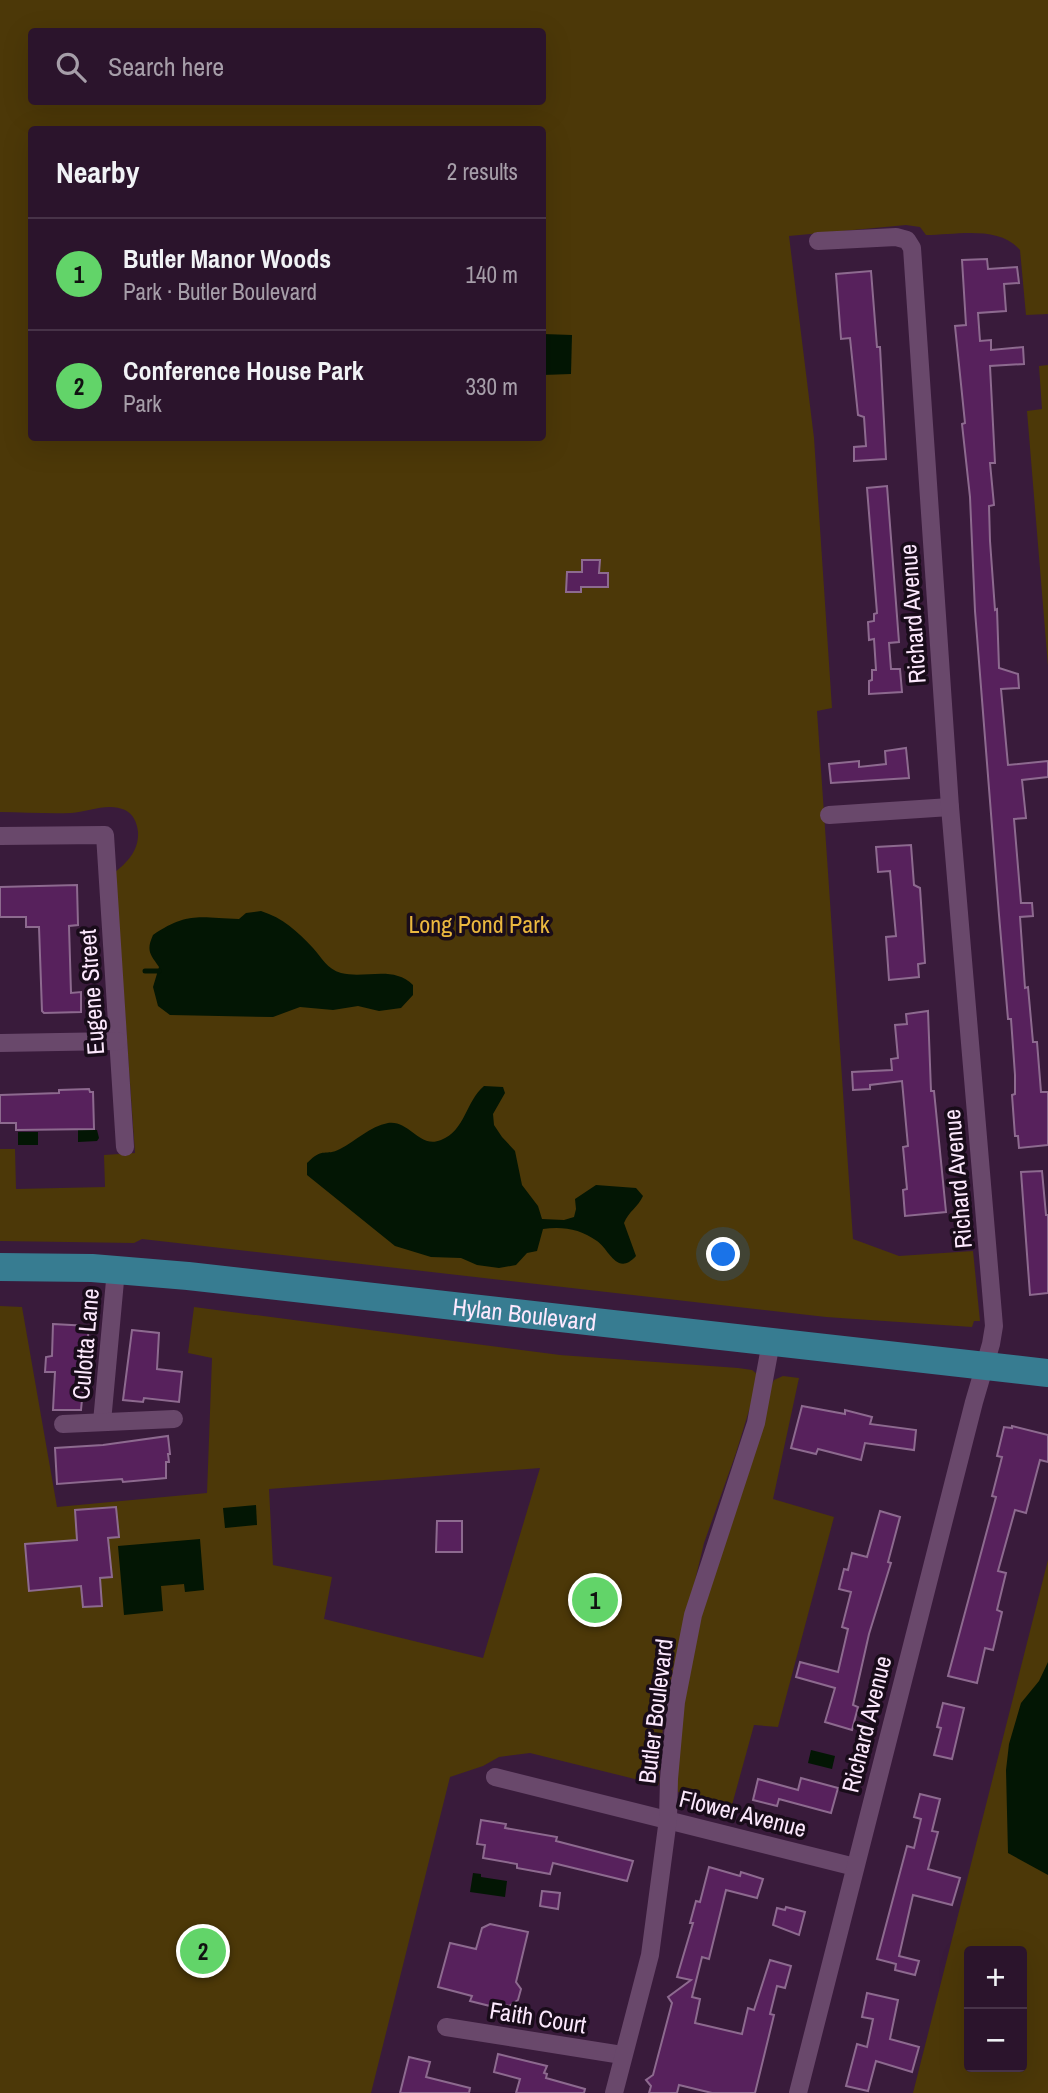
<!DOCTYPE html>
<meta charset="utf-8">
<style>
:root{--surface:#2b142c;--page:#372138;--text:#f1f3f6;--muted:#a69ea9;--line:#473348;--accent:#62d469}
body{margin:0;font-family:"Archivo Narrow",sans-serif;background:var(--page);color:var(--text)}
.controls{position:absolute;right:21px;bottom:21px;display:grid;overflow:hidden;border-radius:7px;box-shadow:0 7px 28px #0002}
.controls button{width:63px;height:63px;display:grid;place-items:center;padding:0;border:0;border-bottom:2px solid var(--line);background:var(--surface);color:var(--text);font:35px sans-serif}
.you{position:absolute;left:724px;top:1255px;width:24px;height:24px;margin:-18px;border:5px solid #fff;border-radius:50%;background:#1a73e8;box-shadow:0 0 0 10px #1a73e833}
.badge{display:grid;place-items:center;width:46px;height:46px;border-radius:50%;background:var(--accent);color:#111;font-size:23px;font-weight:700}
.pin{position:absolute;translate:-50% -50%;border:4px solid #fff;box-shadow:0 2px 7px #0006}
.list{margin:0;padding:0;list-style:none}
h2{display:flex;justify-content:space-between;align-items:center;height:91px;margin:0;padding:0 28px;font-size:30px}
h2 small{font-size:23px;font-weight:400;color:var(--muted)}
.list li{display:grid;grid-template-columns:46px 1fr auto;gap:21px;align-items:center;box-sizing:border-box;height:112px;padding:0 28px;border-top:2px solid var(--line)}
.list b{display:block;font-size:26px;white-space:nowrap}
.list p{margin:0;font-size:23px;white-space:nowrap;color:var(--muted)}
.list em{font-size:23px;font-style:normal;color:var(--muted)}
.icon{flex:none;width:38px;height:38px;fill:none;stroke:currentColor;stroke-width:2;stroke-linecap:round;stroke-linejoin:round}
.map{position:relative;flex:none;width:1048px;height:2093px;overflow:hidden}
.search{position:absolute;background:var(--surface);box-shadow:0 7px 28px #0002;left:28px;top:28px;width:518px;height:77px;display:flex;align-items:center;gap:18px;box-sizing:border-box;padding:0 24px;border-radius:7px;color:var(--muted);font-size:26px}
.panel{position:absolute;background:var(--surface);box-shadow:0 7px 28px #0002;left:28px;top:126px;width:518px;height:315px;border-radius:7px}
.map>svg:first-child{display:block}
.green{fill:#4c3808;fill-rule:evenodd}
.water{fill:#031604}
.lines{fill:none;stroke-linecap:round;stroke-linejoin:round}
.stream{stroke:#031604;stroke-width:5}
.building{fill:#57215c;stroke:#8d6a8f;stroke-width:2}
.street{stroke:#69486b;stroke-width:18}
.primary{stroke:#377c91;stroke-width:28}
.labels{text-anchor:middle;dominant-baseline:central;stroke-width:7;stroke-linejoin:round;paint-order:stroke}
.street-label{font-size:24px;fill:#fce8fd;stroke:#190c1a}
.park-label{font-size:24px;fill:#ebb83f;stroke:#190c1a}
</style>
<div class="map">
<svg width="1048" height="2093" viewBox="0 0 1048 2093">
<rect width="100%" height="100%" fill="#391b3b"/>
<g class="green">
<path d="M0,0H1048V314L1026,315L1020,250C999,225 956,235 926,235L920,227L906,225L789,236L814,438L832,708L817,711L853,1239L899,1256L973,1251L980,1321H974L972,1327L826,1317L142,1239L134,1243L0,1241V1149H15L16,1189L105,1187L104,1155L135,1153L115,872C128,862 139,850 138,832C137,822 133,814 125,810C108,802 88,812 71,813C47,814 23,812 0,812ZM32,32H542V102H32ZM32,130H542V438H32Z"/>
<path d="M1048,365V666L1027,411L1042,409L1039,366Z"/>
<path d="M0,1306L22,1307L57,1507L207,1493L212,1358L188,1353L194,1307L560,1355L738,1368L752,1370L757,1374L758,1381L736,1453L704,1543L664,1710L659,1785L530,1753L499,1757L483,1766L450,1777L371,2093H0ZM540,1468L483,1658L324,1619L332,1577L273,1565L269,1489Z"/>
<path d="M783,1376L799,1378L773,1499L834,1517L778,1727L754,1725L732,1805L678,1792C674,1767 679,1743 682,1717C694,1605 737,1494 771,1386L774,1380Z"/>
<path d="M1048,1560V2093H913ZM969,1951H1022V2067H969Z"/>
</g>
<g class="water">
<path d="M543,334L572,335L571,374L543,375Z"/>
<path d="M261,911C283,918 297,931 313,948C322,958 327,969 341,973C366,979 393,965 413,985V995L401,1008L379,1011L358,1006L333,1010L300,1007L273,1017L170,1015L158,1006L153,987L159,967C150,954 146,951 153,935C188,911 200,918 239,919L246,913Z"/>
<path d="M484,1086L503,1087L505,1093L493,1114L494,1125L502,1137L515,1151L522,1185L538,1206L542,1219L564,1220L574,1217L576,1209L575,1199L596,1185L636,1188L643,1196C638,1207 629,1211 624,1223L636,1256C617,1277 609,1249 597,1241C581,1229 562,1226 543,1229L537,1251L527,1253L516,1265L499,1268L477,1265L461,1258L431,1257L395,1246L307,1175V1163C324,1146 325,1157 340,1149C356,1141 370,1126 388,1123C410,1120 419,1149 441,1140C465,1131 466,1101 484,1086Z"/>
<path d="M78,1130H97L99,1138L97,1141L78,1142Z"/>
<rect x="18" y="1132" width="20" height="13"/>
<path d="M256,1505L257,1525L225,1528L223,1508Z"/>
<path d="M200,1539L204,1590L185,1592L184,1584L161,1586L163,1611L124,1615L118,1546Z"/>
<path d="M1048,1662V1875L1008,1853L1006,1770L1009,1744L1021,1703L1039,1681Z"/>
<path d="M811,1750L835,1756L832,1769L808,1763Z"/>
<path d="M473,1873L481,1874V1877L507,1881L505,1897L470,1892Z"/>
</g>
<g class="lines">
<path class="stream" d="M145,971H159"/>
</g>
<g class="building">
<path d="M987,259L988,269L1017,267L1019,283L1004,284L1006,311L978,313L980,341L991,340V350L1023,347L1024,364L990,366L995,463H990L994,505L989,506L990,541L995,610L997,609L999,668L1018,674L1019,688L1001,689L1008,765L1048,761V777L1022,780L1026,818L1014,819L1021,903H1032L1033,916L1020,917L1025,988L1028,987L1033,1042H1037L1041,1092H1048V1145L1019,1148L1018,1136H1015L1012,1095L1015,1094V1075L1011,1019H1008L999,915L975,611L970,497L962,424L965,423L955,326L966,325L962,260Z"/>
<path d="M871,271L877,347H880L886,459L854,461V447L866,446L864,417L858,415L850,338L841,339L836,274Z"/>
<path d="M887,486L899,642L889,643L891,669H900L902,692L869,694V681L872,680V670H876L874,639L869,640L868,622L874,621V614L877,613L867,488Z"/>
<path d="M582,560H600L599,573H608V587H581V592H566L567,572H582Z"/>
<path d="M906,748L909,778L831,783L829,764L859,761V767L886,764L885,751Z"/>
<path d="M911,845L914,885L920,888L925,963L918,964L919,977L889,980L886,937L896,936L890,871L878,872L876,847Z"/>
<path d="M77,885L78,925L69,926L71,993L81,992V1012L44,1013L42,1011L39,927H26V917H0V887Z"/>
<path d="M928,1011L931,1091H934L946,1212L905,1216L903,1190L907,1189L903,1147L908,1146L902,1081L870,1085V1089L853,1090L852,1072L892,1070L891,1059L898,1058L895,1025L907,1024L906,1014Z"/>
<path d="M89,1089L90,1092H93L94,1129L16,1130V1123H0V1095L59,1093V1090Z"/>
<path d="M1042,1171L1046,1215H1048V1293L1030,1295L1021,1172Z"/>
<path d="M53,1324L89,1326L81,1410H53L55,1372H45L46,1357L52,1356Z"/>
<path d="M132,1330L159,1333L157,1369L182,1372L179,1402L144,1398L143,1402L123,1400Z"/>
<path d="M802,1406L845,1414V1410L872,1417L870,1424L916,1430L914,1450L865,1443L861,1460L818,1449L816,1454L791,1448Z"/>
<path d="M1012,1426L1048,1435V1462L1040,1460L1026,1513L1015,1510L998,1571L1006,1573L997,1610L1002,1612L993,1650L985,1648L977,1683L948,1676L996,1497L992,1496L1002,1457L997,1456L1004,1427L1012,1428Z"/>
<path d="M168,1436L170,1454H168L169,1462H166V1478L123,1482L122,1479L57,1484L55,1448L103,1445Z"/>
<path d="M116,1507L119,1537L108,1538L112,1577L100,1578L102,1606L83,1607L81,1586L29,1591L25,1544L77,1540L75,1510Z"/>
<path d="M880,1511L900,1517L888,1562L891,1563L869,1634L853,1705L858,1707L852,1730L825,1722L835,1688L796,1677L800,1662L838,1672L848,1629L842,1627L851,1592L839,1589L844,1569L848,1570L852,1553L867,1557Z"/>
<path d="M437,1521H462V1552H436Z"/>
<path d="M943,1703L964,1708L952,1759L934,1755L941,1728L937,1727Z"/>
<path d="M801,1778L838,1788L831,1813L779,1799L777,1806L753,1800L758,1779L798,1790Z"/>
<path d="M920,1794L940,1799L932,1831L938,1832L928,1869L960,1878L952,1905L913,1895L899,1956L919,1961L915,1975L895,1970L896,1964L877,1959L907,1846L914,1848L921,1819L914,1817Z"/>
<path d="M481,1820L506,1824L505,1828L557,1837L556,1841L633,1861L627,1881L553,1863L550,1874L517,1868V1864L483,1858L485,1845L477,1844Z"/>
<path d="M709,1867L740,1876L741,1872L763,1879L757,1898L726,1890L709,1959L702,1957L692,1997L700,1999L695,2023L742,2034L748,2008L754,2010L770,1960L791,1966L785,1988L777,1986L770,2014L774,2015L755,2093H712L679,2085L677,2093H649L651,2086L646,2080L653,2075L672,2003L668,1997L691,1980L677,1977L693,1923H690L696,1901L700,1902Z"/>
<path d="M542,1891L560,1893L558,1909L540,1906Z"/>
<path d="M786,1907L805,1912L799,1935L773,1925L777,1908L785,1910Z"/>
<path d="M490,1924L528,1932L516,1982L521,1989L518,2000L509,2006L493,2001L490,2006L470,2001L472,1996L438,1987L450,1943L476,1949L482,1928Z"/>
<path d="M867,1993L898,2000L890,2039L919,2047L912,2072L876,2061L868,2091L846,2086L857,2044L867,2047L873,2019L862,2017Z"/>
<path d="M498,2054L547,2066L544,2073L547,2074L546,2078L585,2089L584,2093H516L520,2079L494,2072Z"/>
<path d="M409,2057L430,2062L426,2077L470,2088L469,2093H400Z"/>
</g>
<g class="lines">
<g class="street">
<path d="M829,815L950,807"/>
<path d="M0,836L105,835L125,1147"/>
<path d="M0,1043L118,1041"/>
<path d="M102,1422L116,1270"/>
<path d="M63,1424L174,1419"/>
<path d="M495,1777L855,1867"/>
<path d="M446,2027L622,2055"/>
<path d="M614,2093L650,1955L668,1819L669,1779L676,1702L693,1615L756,1423L771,1342"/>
<path d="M798,2093L974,1402L991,1344L994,1326L950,807L912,248L907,240L896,237L818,241"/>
</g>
<path class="primary" id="s1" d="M0,1267L92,1268L188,1276L1048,1373"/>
</g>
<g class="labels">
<g class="street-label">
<text transform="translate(912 614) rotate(-94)">Richard Avenue</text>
<text transform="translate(91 992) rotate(-94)">Eugene Street</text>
<text transform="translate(957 1179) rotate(-95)">Richard Avenue</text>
<text stroke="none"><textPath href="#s1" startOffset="527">Hylan Boulevard</textPath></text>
<text transform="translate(85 1344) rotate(-85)">Culotta Lane</text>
<text transform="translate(655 1711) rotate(-83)">Butler Boulevard</text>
<text transform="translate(866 1724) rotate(-76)">Richard Avenue</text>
<text transform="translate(743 1813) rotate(14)">Flower Avenue</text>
<text transform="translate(538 2017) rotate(9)">Faith Court</text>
</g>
<g class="park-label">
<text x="479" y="924">Long Pond Park</text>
</g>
</g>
</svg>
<div class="controls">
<button>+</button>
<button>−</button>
</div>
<div class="you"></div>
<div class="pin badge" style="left:595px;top:1600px">1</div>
<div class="pin badge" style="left:203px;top:1951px">2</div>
<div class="search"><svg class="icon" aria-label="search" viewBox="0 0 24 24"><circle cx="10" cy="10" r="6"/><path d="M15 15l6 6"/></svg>Search here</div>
<section class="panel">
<h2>Nearby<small>2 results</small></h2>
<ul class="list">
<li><span class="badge">1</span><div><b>Butler Manor Woods</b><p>Park · Butler Boulevard</p></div><em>140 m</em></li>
<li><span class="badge">2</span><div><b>Conference House Park</b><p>Park</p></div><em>330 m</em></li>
</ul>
</section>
</div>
